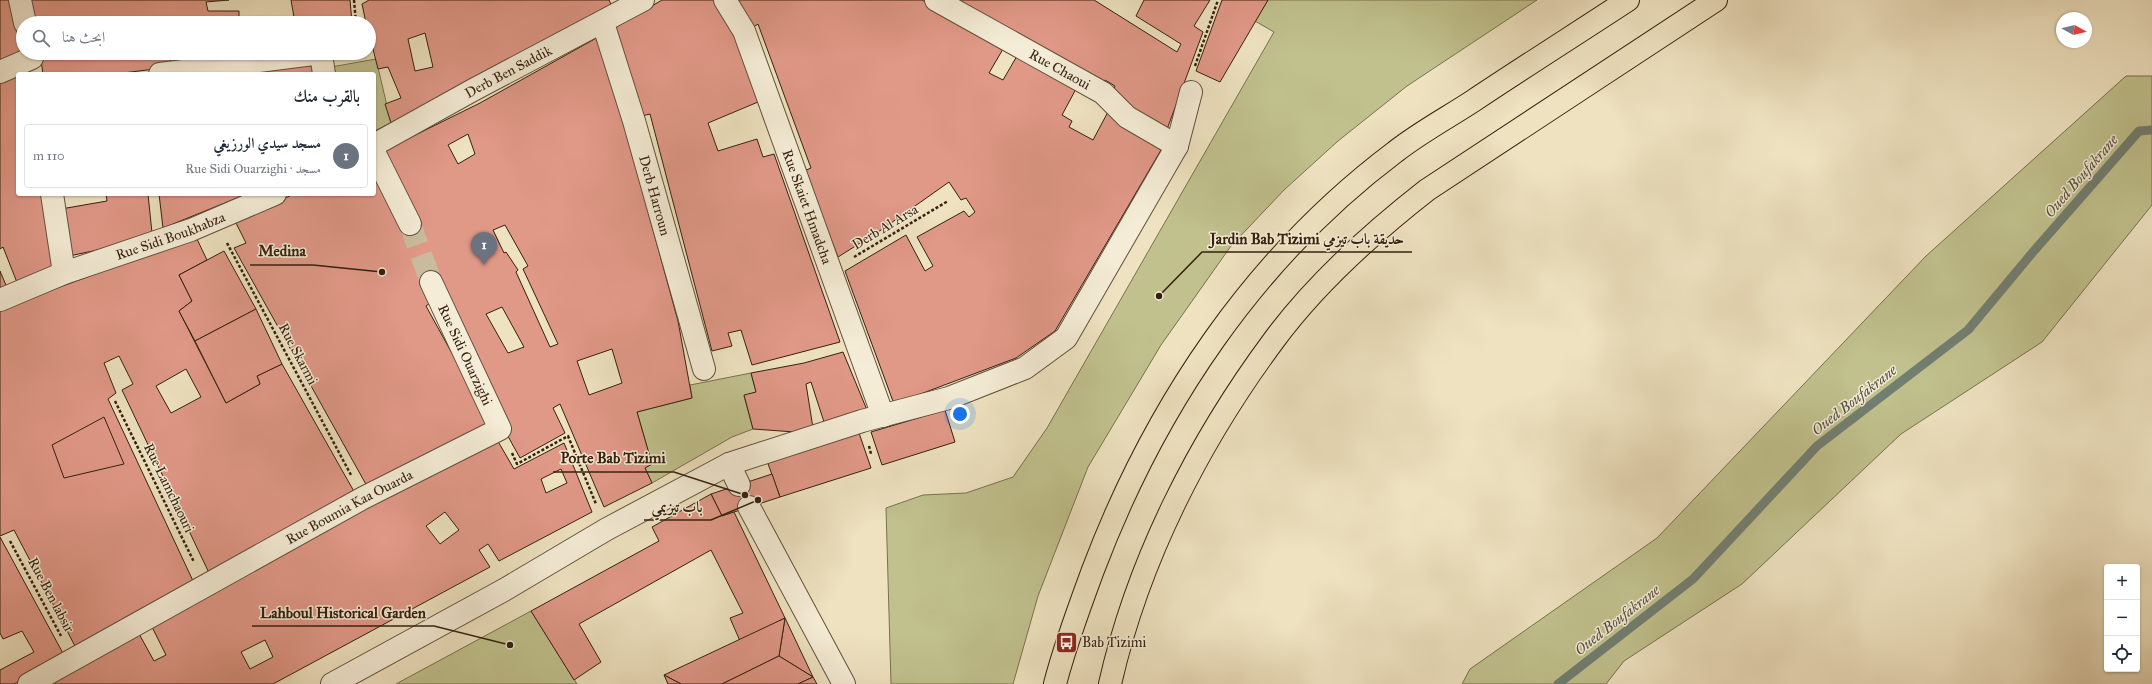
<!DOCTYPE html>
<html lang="ar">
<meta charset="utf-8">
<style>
:root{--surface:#fff;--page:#f2f2f3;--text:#1f2937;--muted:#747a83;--line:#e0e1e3;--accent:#7c3aed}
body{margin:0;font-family:"IM FELL Great Primer",Amiri,serif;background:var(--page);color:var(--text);direction:rtl}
.controls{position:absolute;right:12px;bottom:12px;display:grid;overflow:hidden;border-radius:4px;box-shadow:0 1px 3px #0004}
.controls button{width:36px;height:36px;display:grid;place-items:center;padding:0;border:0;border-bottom:1px solid var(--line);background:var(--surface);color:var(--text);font:20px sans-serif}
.compass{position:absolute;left:2056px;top:12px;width:36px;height:36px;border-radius:50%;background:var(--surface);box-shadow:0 1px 3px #0004;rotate:98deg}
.you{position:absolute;left:960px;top:414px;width:14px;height:14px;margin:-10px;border:3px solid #fff;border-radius:50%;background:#1a73e8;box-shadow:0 0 0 6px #1a73e833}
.badge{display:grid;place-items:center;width:26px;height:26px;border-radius:50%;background:var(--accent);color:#fff;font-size:13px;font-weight:700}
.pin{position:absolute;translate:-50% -33px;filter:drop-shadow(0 1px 2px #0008)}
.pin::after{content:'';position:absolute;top:21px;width:14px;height:12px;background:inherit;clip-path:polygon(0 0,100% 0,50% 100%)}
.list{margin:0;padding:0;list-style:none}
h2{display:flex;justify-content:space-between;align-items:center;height:52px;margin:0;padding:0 16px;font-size:17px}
h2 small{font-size:13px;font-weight:400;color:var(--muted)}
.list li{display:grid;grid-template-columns:26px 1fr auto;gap:12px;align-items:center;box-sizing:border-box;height:64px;margin:0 8px 8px;padding:0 8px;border:1px solid var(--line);border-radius:4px}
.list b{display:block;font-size:15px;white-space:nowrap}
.list p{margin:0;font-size:13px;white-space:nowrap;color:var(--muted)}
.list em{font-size:13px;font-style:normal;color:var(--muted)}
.icon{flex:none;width:22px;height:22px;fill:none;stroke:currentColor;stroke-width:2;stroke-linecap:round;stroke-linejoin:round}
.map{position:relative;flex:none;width:2152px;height:684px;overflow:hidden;direction:ltr}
.search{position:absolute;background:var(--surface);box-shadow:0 1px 3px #0004;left:16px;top:16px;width:360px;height:44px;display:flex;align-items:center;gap:10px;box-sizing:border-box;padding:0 14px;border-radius:22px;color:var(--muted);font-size:15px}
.panel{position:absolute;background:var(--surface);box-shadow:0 1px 3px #0004;left:16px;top:72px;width:360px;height:124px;border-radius:4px;direction:rtl}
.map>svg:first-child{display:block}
.green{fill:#c0c18d;stroke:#7a704e}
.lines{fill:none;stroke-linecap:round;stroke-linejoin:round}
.stream{stroke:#717f71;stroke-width:9}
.building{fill:#e09887;stroke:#35200f;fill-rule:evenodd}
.minor-tunnel{stroke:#c9bb9d;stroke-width:22;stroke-dasharray:22 11;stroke-linecap:butt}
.minor-casing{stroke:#63503b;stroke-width:24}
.major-casing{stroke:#35200f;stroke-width:24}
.path{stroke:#35200f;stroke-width:2.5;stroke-dasharray:3 2;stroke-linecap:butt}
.minor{stroke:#f4ecd6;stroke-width:22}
.major{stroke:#eee2c0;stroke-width:22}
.labels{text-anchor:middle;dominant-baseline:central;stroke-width:3;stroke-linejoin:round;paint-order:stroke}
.street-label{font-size:14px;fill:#35200f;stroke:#f4ecd6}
.poi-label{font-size:14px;fill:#35200f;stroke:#f4ecd6;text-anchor:start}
.water-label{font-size:15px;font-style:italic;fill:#534f40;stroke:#f4ecd6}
.leader{fill:none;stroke:#35200f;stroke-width:1.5}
.callout-dot{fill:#35200f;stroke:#f4ecd6;stroke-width:1.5}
.callout-label{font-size:15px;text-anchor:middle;font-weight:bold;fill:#35200f;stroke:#f4ecd6;stroke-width:3;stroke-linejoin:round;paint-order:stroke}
</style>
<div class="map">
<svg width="2152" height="684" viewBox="0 0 2152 684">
<rect width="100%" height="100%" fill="#eee2c0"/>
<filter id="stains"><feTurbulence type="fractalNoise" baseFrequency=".005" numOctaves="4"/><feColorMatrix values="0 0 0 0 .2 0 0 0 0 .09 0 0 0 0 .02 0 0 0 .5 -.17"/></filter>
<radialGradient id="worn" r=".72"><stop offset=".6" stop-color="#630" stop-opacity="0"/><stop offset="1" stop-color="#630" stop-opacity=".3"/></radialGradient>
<g class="green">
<path d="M1268,0H1537L1407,86L1338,141L1284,190L1231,246L1161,345L1088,467L1038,596L1013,684H891L886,508L923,495L966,493L1013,477L1047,428L1274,32L1255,21Z"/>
<path d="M376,59L391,123L374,131V74H333L331,67Z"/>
<path d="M2126,76H2152V205L2042,342L1901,434L1742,584L1624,661L1606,684H1462L1470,669L1657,538L1926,256Z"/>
<path d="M751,373L756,392L744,396L753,429L732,437L652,483L645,468L652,464L637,412L692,398L690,385Z"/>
<path d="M531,611L577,684H396Z"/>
</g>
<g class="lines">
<path class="stream" d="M1558,684L1693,579L1817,446L1968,330L2033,252L2139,131L2152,130"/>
</g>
<g class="building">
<path d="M0,0H14L15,4L10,6L23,54L0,64Z"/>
<path d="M31,0H229L206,2L208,11H239V23H200L199,19L167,23H35Z"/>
<path d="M291,0H350L352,23H295Z"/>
<path d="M369,0H609L613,9L391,123L385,104L401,98L388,67L378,69L369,33V23H366L362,4ZM425,33L433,67L415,71L408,39Z"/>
<path d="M662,0H714L736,36L758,102L708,123L718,151L757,139L763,157L774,154L840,342L752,365L741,330L728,333L732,346L712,351L650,114L638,117L613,29Z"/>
<path d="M734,0H922L1003,49L989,73L1003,80L1017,56L1077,87L1062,115L1072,121L1069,127L1093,140L1109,110L1123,124L1161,150L1055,331L1016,358L894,404L845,271L906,235L925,271L933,266L917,237L964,211L969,217L975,212L966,198L961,200L949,182L881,230L838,257L804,171L811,168L758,24L752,28Z"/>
<path d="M948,0H1094L1177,52L1181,44L1136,16L1144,0H1210L1194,26L1203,32L1166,132L1112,94L1115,86L1105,80L1101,84Z"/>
<path d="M1222,0H1268L1220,82L1196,71Z"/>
<path d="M600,36L678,321L692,398L637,412L652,464L645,468L652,483L604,507L560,404L553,408L565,433L520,458L433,301L426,306L493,428L368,488L234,248L246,243L235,221L294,194H374V163L379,153L480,103ZM468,134L475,154L458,164L448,145ZM505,225L528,266L523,269L558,344L550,347L516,272L518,270L506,252L504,253L493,230ZM502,307L524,347L508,353L486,314ZM612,349L622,383L589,395L577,361Z"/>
<path d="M40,53H170L171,67L115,74H43Z"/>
<path d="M208,53H239L209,59Z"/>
<path d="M317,62L319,74H244Z"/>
<path d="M18,74V194H41L54,269L18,285L3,247L0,249V83Z"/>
<path d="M106,194H148L152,233L117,246L69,256L61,209L107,201Z"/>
<path d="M159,194H247L163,228Z"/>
<path d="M196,237L207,260L179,275L192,301L179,311L226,403L260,384L257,376L282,364L356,495L210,575L122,390L133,384L119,356L104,363L116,393L108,399L194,583L76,648L14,530L0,536V309ZM186,369L201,397L171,413L156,386Z"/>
<path d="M224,251L256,309L195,341L179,311L192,301L179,275Z"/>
<path d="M0,271L8,290L0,293Z"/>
<path d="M256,309L282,364L257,376L260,384L226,403L195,341Z"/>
<path d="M843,352L867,410L825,425L811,382L806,384L813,428L795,432L753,429L744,395L756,392L751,373L804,363Z"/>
<path d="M945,410L955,442L882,465L871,432Z"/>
<path d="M104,417L124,464L64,478L52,445Z"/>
<path d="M859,433L871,468L780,497L767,461Z"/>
<path d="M496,438L514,469L564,443L592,512L499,561L488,544L479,550L490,567L273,684H43L138,632L154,661L166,655L151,625ZM561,469L567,483L546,493L541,479ZM445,512L459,530L440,544L426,526ZM265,640L273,657L250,669L241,652Z"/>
<path d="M772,474L780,497L722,516L711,494Z"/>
<path d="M711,494L722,516L734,512L785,618L740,641L730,618L743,613L711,550L579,624L601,662L574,680L531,611L659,541L652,527Z"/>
<path d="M0,537L65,657L14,684H0V670L34,652L22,631L3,639L0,633Z"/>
<path d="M785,618L813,677L779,656Z"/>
<path d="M785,618L779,656L722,684H681L664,675Z"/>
<path d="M779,656L813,677L798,684H722Z"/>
<path d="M664,675L681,684H668Z"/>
<path d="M813,677L817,684H798Z"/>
</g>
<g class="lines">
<path class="minor-tunnel" d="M410,224L431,282"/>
<defs>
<g id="minor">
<path d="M20,0L25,23"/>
<path id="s1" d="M725,0L744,31L883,416"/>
<path id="s2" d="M936,0L1103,93L1127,117L1177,146"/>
<path id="s3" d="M603,23L634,121L704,369"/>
<path d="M0,72L32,58"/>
<path d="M160,74L321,53L324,74"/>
<path id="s4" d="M374,145L473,90L643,0"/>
<path d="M374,152L410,224"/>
<path d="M52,194L64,273"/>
<path id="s5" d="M0,300L64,273L191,230L275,194"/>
<path d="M729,464L739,485"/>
<path d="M749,507L844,684"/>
<path id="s6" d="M29,684L363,498L500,429L431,282"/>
<path d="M332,684L504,590L607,529L729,464L862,421L949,398L1025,368L1066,338L1177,146L1191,92"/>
</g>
<g id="major">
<path d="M1055,684C1065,645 1079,608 1093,570C1155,406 1254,258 1395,152C1419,133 1447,118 1473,101C1524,67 1576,34 1628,0"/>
<path d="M1110,684C1138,560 1199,441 1274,340C1316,283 1372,233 1427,190L1716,0"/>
</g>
</defs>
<use href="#minor" class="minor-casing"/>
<use href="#major" class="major-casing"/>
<g class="path">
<path d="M354,0L356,23"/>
<path d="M1195,66L1218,0"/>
<path d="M227,243L351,475"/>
<path d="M854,257L948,201"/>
<path d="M115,401L194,562"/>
<path d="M869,446L871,454"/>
<path d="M512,453L517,464L568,436L596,504"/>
<path d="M10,541L61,636"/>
</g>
<use href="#minor" class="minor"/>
<use href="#major" class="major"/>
</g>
<defs>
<symbol id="bus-square" viewBox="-11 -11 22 22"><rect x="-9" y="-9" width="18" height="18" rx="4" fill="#8f2418" stroke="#f4ecd6"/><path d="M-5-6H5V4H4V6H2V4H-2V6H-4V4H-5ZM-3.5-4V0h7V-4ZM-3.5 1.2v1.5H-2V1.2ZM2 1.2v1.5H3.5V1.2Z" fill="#fff"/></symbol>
</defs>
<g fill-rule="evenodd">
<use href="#bus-square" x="1054" y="630" width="25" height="25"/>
</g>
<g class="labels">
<g class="street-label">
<text stroke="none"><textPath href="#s2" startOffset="142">Rue Chaoui</textPath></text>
<text stroke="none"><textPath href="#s4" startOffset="153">Derb Ben Saddik</textPath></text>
<text stroke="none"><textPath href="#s3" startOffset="180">Derb Harroun</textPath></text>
<text stroke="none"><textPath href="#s1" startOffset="223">Rue Skaiet Hmadcha</textPath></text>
<text transform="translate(885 227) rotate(-31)">Derb Al Arsa</text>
<text stroke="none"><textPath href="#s5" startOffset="182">Rue Sidi Boukhabza</textPath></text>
<text transform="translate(298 354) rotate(62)">Rue Skarmi</text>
<text transform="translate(465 355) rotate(65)">Rue Sidi Ouarzighi</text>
<text transform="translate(169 488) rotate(64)">Rue Lamchaouri</text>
<text stroke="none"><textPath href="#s6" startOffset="366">Rue Boumia Kaa Ouarda</textPath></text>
<text transform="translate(51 595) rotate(62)">Rue Ben labsir</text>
</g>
<g class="poi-label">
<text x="1082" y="642">Bab Tizimi</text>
</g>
<g class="water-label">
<text transform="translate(2081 176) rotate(-49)">Oued Boufakrane</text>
<text transform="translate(1854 400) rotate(-38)">Oued Boufakrane</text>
<text transform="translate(1617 620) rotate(-38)">Oued Boufakrane</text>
</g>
</g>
<path class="leader" d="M1159 296L1202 252H1412M382 272L313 265H250M745 495L674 472H553M758 500L711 520H644M510 645L434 626H252"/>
<g class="callout-dot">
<circle cx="1159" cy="296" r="4"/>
<circle cx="382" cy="272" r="4"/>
<circle cx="745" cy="495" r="4"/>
<circle cx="758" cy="500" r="4"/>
<circle cx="510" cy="645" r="4"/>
</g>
<g class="callout-label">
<text x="1307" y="244">Jardin Bab Tizimi حديقة باب تيزمي</text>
<text x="282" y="256">Medina</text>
<text x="613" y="463">Porte Bab Tizimi</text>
<text x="677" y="512">باب تيزيمي</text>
<text x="343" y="618">Lahboul Historical Garden</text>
</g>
<rect width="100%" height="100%" filter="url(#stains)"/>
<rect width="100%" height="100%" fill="url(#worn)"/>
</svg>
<div class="controls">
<button>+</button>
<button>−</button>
<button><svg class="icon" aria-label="locate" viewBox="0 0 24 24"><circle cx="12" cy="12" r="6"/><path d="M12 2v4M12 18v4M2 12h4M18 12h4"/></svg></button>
</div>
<svg class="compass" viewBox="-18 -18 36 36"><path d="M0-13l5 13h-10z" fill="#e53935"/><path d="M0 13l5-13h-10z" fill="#747a83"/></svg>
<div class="you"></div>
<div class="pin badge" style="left:484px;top:265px;background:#6b7280">1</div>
<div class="search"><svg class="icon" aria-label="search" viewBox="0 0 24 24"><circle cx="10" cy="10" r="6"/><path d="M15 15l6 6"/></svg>ابحث هنا</div>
<section class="panel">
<h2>بالقرب منك<small></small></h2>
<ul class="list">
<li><span class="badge" style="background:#6b7280">1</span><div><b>مسجد سيدي الورزيغي</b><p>مسجد · Rue Sidi Ouarzighi</p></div><em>110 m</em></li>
</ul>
</section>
</div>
